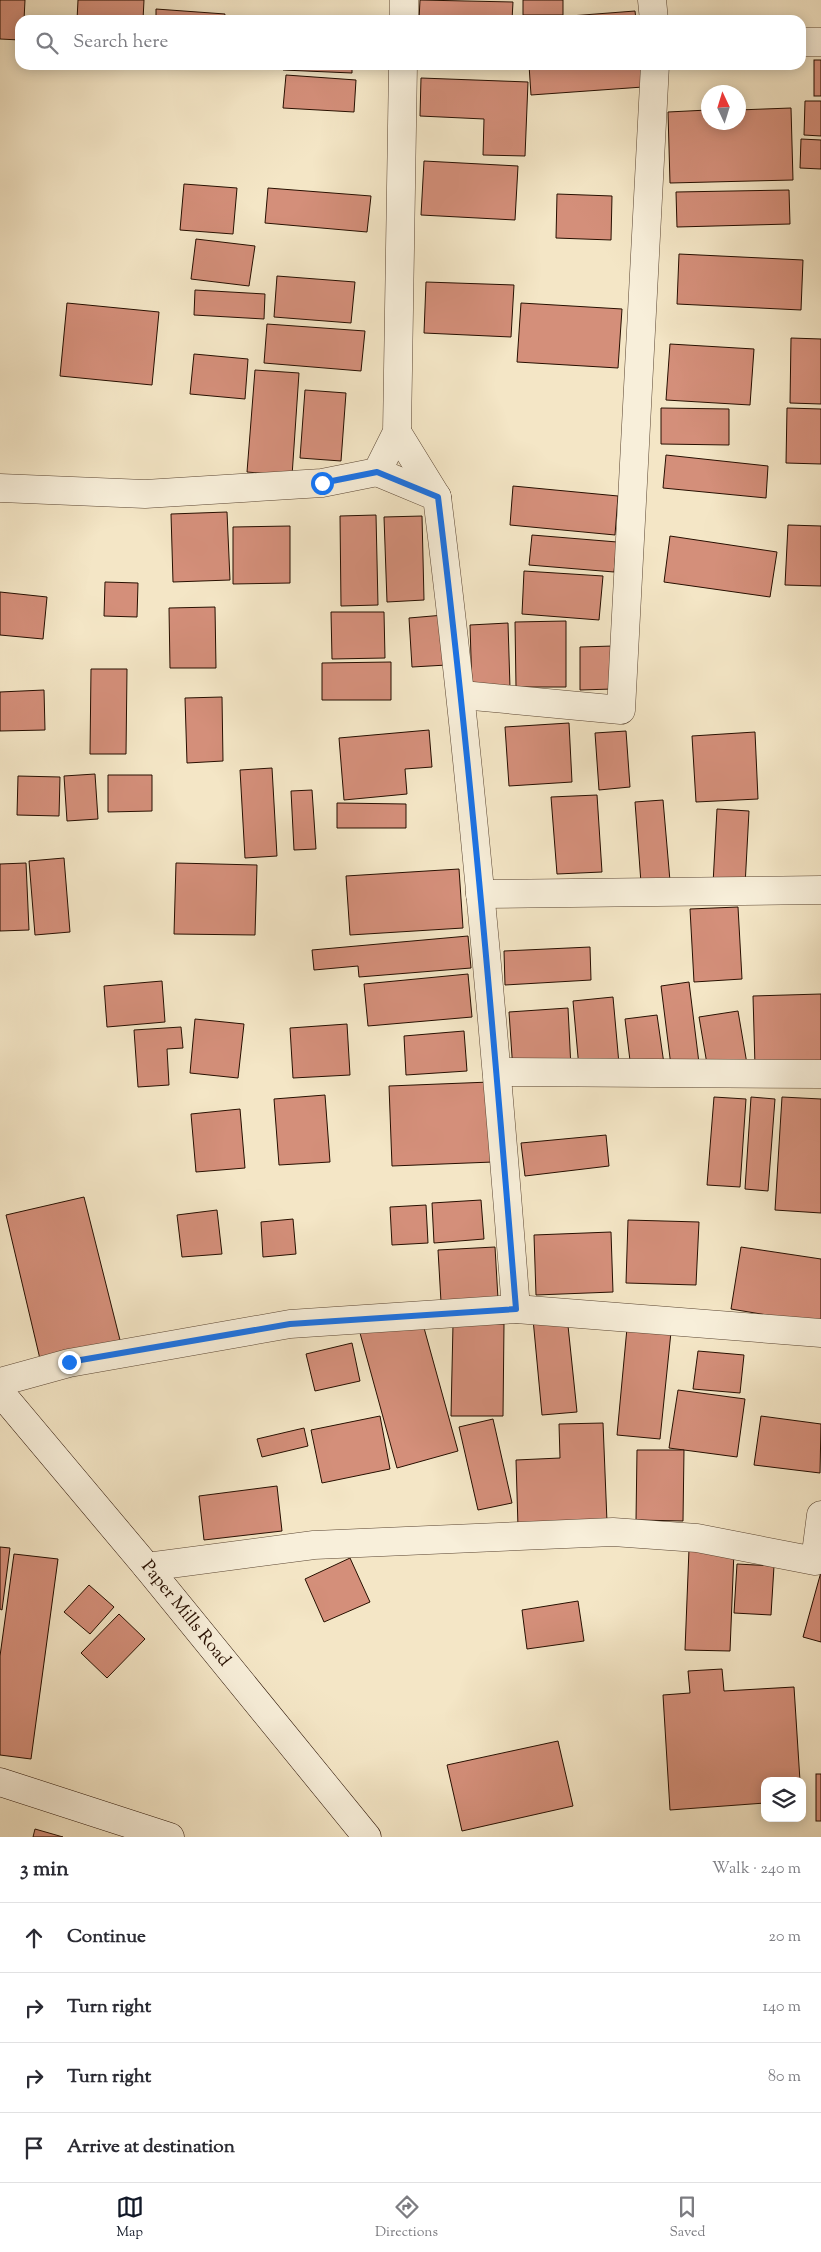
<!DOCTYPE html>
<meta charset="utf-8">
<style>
:root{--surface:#fff;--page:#f7f7f7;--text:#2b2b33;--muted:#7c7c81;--line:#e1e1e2;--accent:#111827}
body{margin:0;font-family:"Sorts Mill Goudy",serif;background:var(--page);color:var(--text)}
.controls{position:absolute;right:15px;bottom:15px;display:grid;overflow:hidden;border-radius:10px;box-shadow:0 2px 12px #0003}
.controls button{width:45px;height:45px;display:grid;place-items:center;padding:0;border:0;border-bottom:1px solid var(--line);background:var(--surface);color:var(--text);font:25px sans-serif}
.compass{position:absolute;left:701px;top:85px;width:45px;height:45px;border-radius:50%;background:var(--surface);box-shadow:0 2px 12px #0003;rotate:356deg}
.stop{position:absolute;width:15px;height:15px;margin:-11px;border:4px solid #1a73e8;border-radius:50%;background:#fff}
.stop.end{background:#1a73e8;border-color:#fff;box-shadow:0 1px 5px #0008}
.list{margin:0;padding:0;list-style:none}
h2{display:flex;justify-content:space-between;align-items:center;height:65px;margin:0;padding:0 20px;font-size:21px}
h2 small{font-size:16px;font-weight:400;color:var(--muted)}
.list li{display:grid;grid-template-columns:32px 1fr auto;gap:15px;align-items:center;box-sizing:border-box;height:70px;padding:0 20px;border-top:1px solid var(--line)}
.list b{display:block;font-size:19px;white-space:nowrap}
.list em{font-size:16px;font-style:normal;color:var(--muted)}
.icon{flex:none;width:28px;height:28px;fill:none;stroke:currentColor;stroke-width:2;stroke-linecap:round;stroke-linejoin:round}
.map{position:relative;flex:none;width:821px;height:1837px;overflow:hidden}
.search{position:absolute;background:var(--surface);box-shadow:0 2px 12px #0003;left:15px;right:15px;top:15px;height:55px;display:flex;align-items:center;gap:12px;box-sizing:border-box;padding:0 18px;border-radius:15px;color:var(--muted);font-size:19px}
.sheet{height:345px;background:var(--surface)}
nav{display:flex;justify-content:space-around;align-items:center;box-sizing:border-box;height:70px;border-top:1px solid var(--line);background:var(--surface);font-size:14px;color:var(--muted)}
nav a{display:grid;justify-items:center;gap:2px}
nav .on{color:var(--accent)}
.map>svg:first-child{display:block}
.building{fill:#d48f7a;stroke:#270f00}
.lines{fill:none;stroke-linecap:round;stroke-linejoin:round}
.street-casing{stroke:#5a4532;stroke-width:29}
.secondary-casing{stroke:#270f00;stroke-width:29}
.street{stroke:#f8efda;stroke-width:28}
.secondary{stroke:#f8efda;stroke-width:28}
.route{stroke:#1a73e8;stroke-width:6}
.labels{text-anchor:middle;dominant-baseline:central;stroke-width:4.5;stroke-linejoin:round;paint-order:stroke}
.street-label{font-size:18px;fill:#270f00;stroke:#f8efda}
</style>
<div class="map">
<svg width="821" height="1837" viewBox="0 0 821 1837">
<rect width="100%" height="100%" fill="#f4e6c6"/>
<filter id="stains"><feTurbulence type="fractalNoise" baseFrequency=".004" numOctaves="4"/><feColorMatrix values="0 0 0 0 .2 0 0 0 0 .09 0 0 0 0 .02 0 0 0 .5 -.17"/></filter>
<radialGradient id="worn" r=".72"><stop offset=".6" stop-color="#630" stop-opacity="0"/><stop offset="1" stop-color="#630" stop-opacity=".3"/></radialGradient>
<g class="building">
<path d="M0,0H25L24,20H20V40L0,39Z"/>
<path d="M78,0H144L143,20H77Z"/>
<path d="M420,0L513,2L512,20H419Z"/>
<rect x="523" y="0" width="40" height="15"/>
<path d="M156,9L225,14L224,20H156Z"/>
<path d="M635,11L636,20H571L570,16Z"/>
<rect x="814" y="60" width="7" height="36"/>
<path d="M283,65H352V73L283,70Z"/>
<path d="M529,65H641L643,87L531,95Z"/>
<path d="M286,75L356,80L354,112L283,108Z"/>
<path d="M421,78L528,82L525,156L483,155L484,119L420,116Z"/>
<path d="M805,101H821V136L804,135Z"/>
<path d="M791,108L793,180L670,183L668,112L708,110V122H738V110Z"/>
<path d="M801,139L821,140V169L800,168Z"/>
<path d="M424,161L518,166L515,220L421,215Z"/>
<path d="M184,184L237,188L233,234L180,230Z"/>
<path d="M268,188L371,196L367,232L265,223Z"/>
<path d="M789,190L790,224L677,227L676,192Z"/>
<path d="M557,194L612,196L611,240L556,238Z"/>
<path d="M196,239L255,246L249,286L191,279Z"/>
<path d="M679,254L803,260L801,310L677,304Z"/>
<path d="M277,276L355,282L351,323L274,317Z"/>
<path d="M426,282L514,285L511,337L424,333Z"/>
<path d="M195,290L265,294L264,319L194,315Z"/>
<path d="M67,303L159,312L152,385L60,376Z"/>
<path d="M521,303L622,309L618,368L517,362Z"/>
<path d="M267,324L365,331L361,371L264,363Z"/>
<path d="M791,338L821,339V404L790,403Z"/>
<path d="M670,344L754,349L750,405L666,400Z"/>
<path d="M194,354L248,359L245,399L190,394Z"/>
<path d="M255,370L299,373L292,476L247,472Z"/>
<path d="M305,390L346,393L341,461L300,458Z"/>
<path d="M661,408L729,409V445L661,444Z"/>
<path d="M787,408L821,409V464L786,463Z"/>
<path d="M666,455L768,466L766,498L663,488Z"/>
<path d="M513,486L618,496L615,535L510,525Z"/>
<path d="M227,512L230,580L173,582L171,514Z"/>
<path d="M376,515L378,605L341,606L340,516Z"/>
<path d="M422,516L424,600L387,602L384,517Z"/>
<path d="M788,525L821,526V586L785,585Z"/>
<path d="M290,526V583L233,584V527Z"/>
<path d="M532,535L617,542L614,572L529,565Z"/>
<path d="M670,536L777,552L770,597L664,582Z"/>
<path d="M524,571L603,576L599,620L522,614Z"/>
<path d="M105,582L138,583L137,617L104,616Z"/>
<path d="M0,592L47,597L43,639L0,635Z"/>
<path d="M215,607L216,668H170L169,608Z"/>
<path d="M331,612H384L385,658L332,659Z"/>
<path d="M444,615L447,665L412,667L409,618Z"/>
<path d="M566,621V687H516L515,622Z"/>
<path d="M508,623L510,688L472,689L470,625Z"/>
<path d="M613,646V689L580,690V647Z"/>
<path d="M391,662V700H322V663Z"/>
<path d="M91,669H127L126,754H90Z"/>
<path d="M44,690L45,730L0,731V692Z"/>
<path d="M222,697L223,761L187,763L185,698Z"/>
<path d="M569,723L572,782L509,786L505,727Z"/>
<path d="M429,730L432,767L405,769L407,794L344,800L339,738Z"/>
<path d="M626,731L630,787L599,790L595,733Z"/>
<path d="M755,732L758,799L696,802L692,736Z"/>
<path d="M272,768L277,856L245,858L240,770Z"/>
<path d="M95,774L98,819L67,821L64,776Z"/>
<path d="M108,775H152V811L108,812Z"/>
<path d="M18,776L60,777L59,816L17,815Z"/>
<path d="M312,790L316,849L294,850L291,791Z"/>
<path d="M597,795L602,872L557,874L551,797Z"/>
<path d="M663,800L670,881L641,883L635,802Z"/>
<path d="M337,803L406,804V828H337Z"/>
<path d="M717,809L749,811L745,886L713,884Z"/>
<path d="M64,858L70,932L35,935L29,861Z"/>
<path d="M26,863L29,930L0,931V864Z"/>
<path d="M176,863L257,865L255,935L174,934Z"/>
<path d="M459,869L463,928L350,935L346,876Z"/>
<path d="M738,907L742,979L694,982L690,909Z"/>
<path d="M468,936L471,968L359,977L358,966L314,970L312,950Z"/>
<path d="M590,947L591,980L505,985L504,951Z"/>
<path d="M468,974L472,1017L368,1026L364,984Z"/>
<path d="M162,981L165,1022L107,1027L104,986Z"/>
<path d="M689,982L699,1063L671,1066L661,986Z"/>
<path d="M821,994V1065L755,1066L753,996Z"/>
<path d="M613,997L619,1064L579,1068L573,1001Z"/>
<path d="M568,1008L571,1068L513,1071L509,1012Z"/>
<path d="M738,1011L747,1064L708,1070L699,1017Z"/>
<path d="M657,1015L664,1064L631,1069L625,1019Z"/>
<path d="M195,1019L244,1024L238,1078L190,1073Z"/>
<path d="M347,1024L350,1075L293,1078L290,1028Z"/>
<path d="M181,1027L183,1048L167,1049L169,1085L138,1087L134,1030Z"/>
<path d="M464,1031L467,1071L406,1075L404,1036Z"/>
<path d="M490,1082L493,1162L392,1166L389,1086Z"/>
<path d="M325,1095L330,1162L279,1165L274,1099Z"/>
<path d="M714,1097L746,1099L740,1187L707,1185Z"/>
<path d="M751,1097L775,1099L768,1191L745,1189Z"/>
<path d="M782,1097L821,1099V1213L775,1210Z"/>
<path d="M240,1109L245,1168L196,1172L191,1114Z"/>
<path d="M606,1135L609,1166L525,1176L521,1143Z"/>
<path d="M84,1197L120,1340L40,1359L6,1215Z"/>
<path d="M481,1200L484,1239L434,1243L432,1203Z"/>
<path d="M426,1205L428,1243L392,1245L390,1207Z"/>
<path d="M217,1210L222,1254L182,1257L177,1215Z"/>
<path d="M293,1219L296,1254L263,1257L261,1222Z"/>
<path d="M628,1220L699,1222L696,1285L626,1283Z"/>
<path d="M611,1232L613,1292L536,1295L534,1235Z"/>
<path d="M495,1247L498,1299L441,1302L438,1250Z"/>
<path d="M741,1247L821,1259V1324L731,1309Z"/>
<path d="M567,1316L577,1412L542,1415L533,1319Z"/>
<path d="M421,1317L458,1451L397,1468L360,1333Z"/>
<path d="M453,1324H504L503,1416H451Z"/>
<path d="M627,1328L671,1332L660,1439L617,1435Z"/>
<path d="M352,1343L360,1381L315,1391L306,1354Z"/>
<path d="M698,1351L744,1355L740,1393L693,1389Z"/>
<path d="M678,1390L745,1399L737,1457L669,1448Z"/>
<path d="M380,1416L390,1469L322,1483L311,1430Z"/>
<path d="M761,1416L821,1424L820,1473L754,1465Z"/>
<path d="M493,1419L512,1503L478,1510L459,1427Z"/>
<path d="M603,1423L607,1522L518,1527L516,1460L560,1458L559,1424Z"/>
<path d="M304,1428L308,1446L262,1457L257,1439Z"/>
<path d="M637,1450H684L683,1521L636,1520Z"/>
<path d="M277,1486L282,1531L204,1540L199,1496Z"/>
<path d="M0,1547L10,1548L2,1610L0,1609Z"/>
<path d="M689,1549L734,1551L730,1651L685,1650Z"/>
<path d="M14,1554L58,1559L31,1759L0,1755V1656Z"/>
<path d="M350,1558L370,1602L324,1622L305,1579Z"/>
<path d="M737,1564L774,1566L771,1615L734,1613Z"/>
<path d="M821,1572V1642L803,1637Z"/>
<path d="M89,1585L114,1607L90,1634L64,1612Z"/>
<path d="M578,1601L584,1641L527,1649L522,1610Z"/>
<path d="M119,1614L145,1639L107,1678L81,1653Z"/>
<path d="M722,1669L724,1691L794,1687L800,1781H765V1803L670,1810L663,1695L690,1693L688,1671Z"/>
<path d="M558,1741L573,1806L462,1831L447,1765Z"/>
<rect x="816" y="1774" width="5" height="47"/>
<path d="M35,1829L63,1837H33Z"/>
</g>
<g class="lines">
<defs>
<g id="street">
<path d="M652,0L654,20"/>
<path d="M404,20V0"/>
<path d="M801,42H821"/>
<path d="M397,432L437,497"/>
<path d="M377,472L437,497C471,767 495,1038 516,1309"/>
<path d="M0,488L145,494L322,483L377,472L397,432L403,65"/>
<path d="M462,695L621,710L655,65"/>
<path d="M480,894L821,890"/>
<path d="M497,1072L821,1074"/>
<path d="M0,1382L69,1363L290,1324L516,1309L821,1333"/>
<path d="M147,1567L314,1545L613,1532L697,1538L815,1561L821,1515"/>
</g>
<g id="secondary">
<path d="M0,1392L147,1567L367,1837"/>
<path d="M0,1782L170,1837"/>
</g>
</defs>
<use href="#street" class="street-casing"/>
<use href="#secondary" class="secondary-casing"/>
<use href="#street" class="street"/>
<use href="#secondary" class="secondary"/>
</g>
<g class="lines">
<path class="route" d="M69,1362L290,1324L516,1309C494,1038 471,767 438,497L377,472L322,483"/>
</g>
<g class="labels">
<g class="street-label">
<text transform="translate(185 1614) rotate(51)">Paper Mills Road</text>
</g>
</g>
<rect width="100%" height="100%" filter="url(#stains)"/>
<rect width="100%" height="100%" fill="url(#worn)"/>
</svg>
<div class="controls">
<button><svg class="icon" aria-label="layers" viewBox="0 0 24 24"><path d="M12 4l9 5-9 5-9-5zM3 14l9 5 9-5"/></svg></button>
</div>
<svg class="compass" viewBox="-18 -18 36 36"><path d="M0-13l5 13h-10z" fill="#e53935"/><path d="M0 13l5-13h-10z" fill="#7c7c81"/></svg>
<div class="stop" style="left:322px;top:483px"></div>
<div class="stop end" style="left:69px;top:1362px"></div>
<div class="search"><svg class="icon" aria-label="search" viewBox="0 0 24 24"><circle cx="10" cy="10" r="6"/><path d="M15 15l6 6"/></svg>Search here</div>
</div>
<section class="sheet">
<h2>3 min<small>Walk · 240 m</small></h2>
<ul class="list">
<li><svg class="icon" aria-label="ahead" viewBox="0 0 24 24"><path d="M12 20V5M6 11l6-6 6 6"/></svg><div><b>Continue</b></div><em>20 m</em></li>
<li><svg class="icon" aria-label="right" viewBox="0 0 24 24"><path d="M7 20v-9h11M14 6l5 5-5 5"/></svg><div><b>Turn right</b></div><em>140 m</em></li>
<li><svg class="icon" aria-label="right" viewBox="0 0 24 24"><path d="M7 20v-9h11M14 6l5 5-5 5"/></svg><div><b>Turn right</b></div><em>80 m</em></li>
<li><svg class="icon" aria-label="arrive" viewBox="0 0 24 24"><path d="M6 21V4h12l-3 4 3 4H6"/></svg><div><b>Arrive at destination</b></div></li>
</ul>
</section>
<nav>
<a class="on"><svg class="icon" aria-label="map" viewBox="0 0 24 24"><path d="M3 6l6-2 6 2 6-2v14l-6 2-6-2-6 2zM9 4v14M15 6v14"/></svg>Map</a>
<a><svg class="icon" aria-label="directions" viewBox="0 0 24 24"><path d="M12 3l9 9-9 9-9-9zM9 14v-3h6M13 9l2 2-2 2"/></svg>Directions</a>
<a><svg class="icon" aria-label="saved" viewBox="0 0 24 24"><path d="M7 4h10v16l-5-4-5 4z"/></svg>Saved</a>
</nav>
